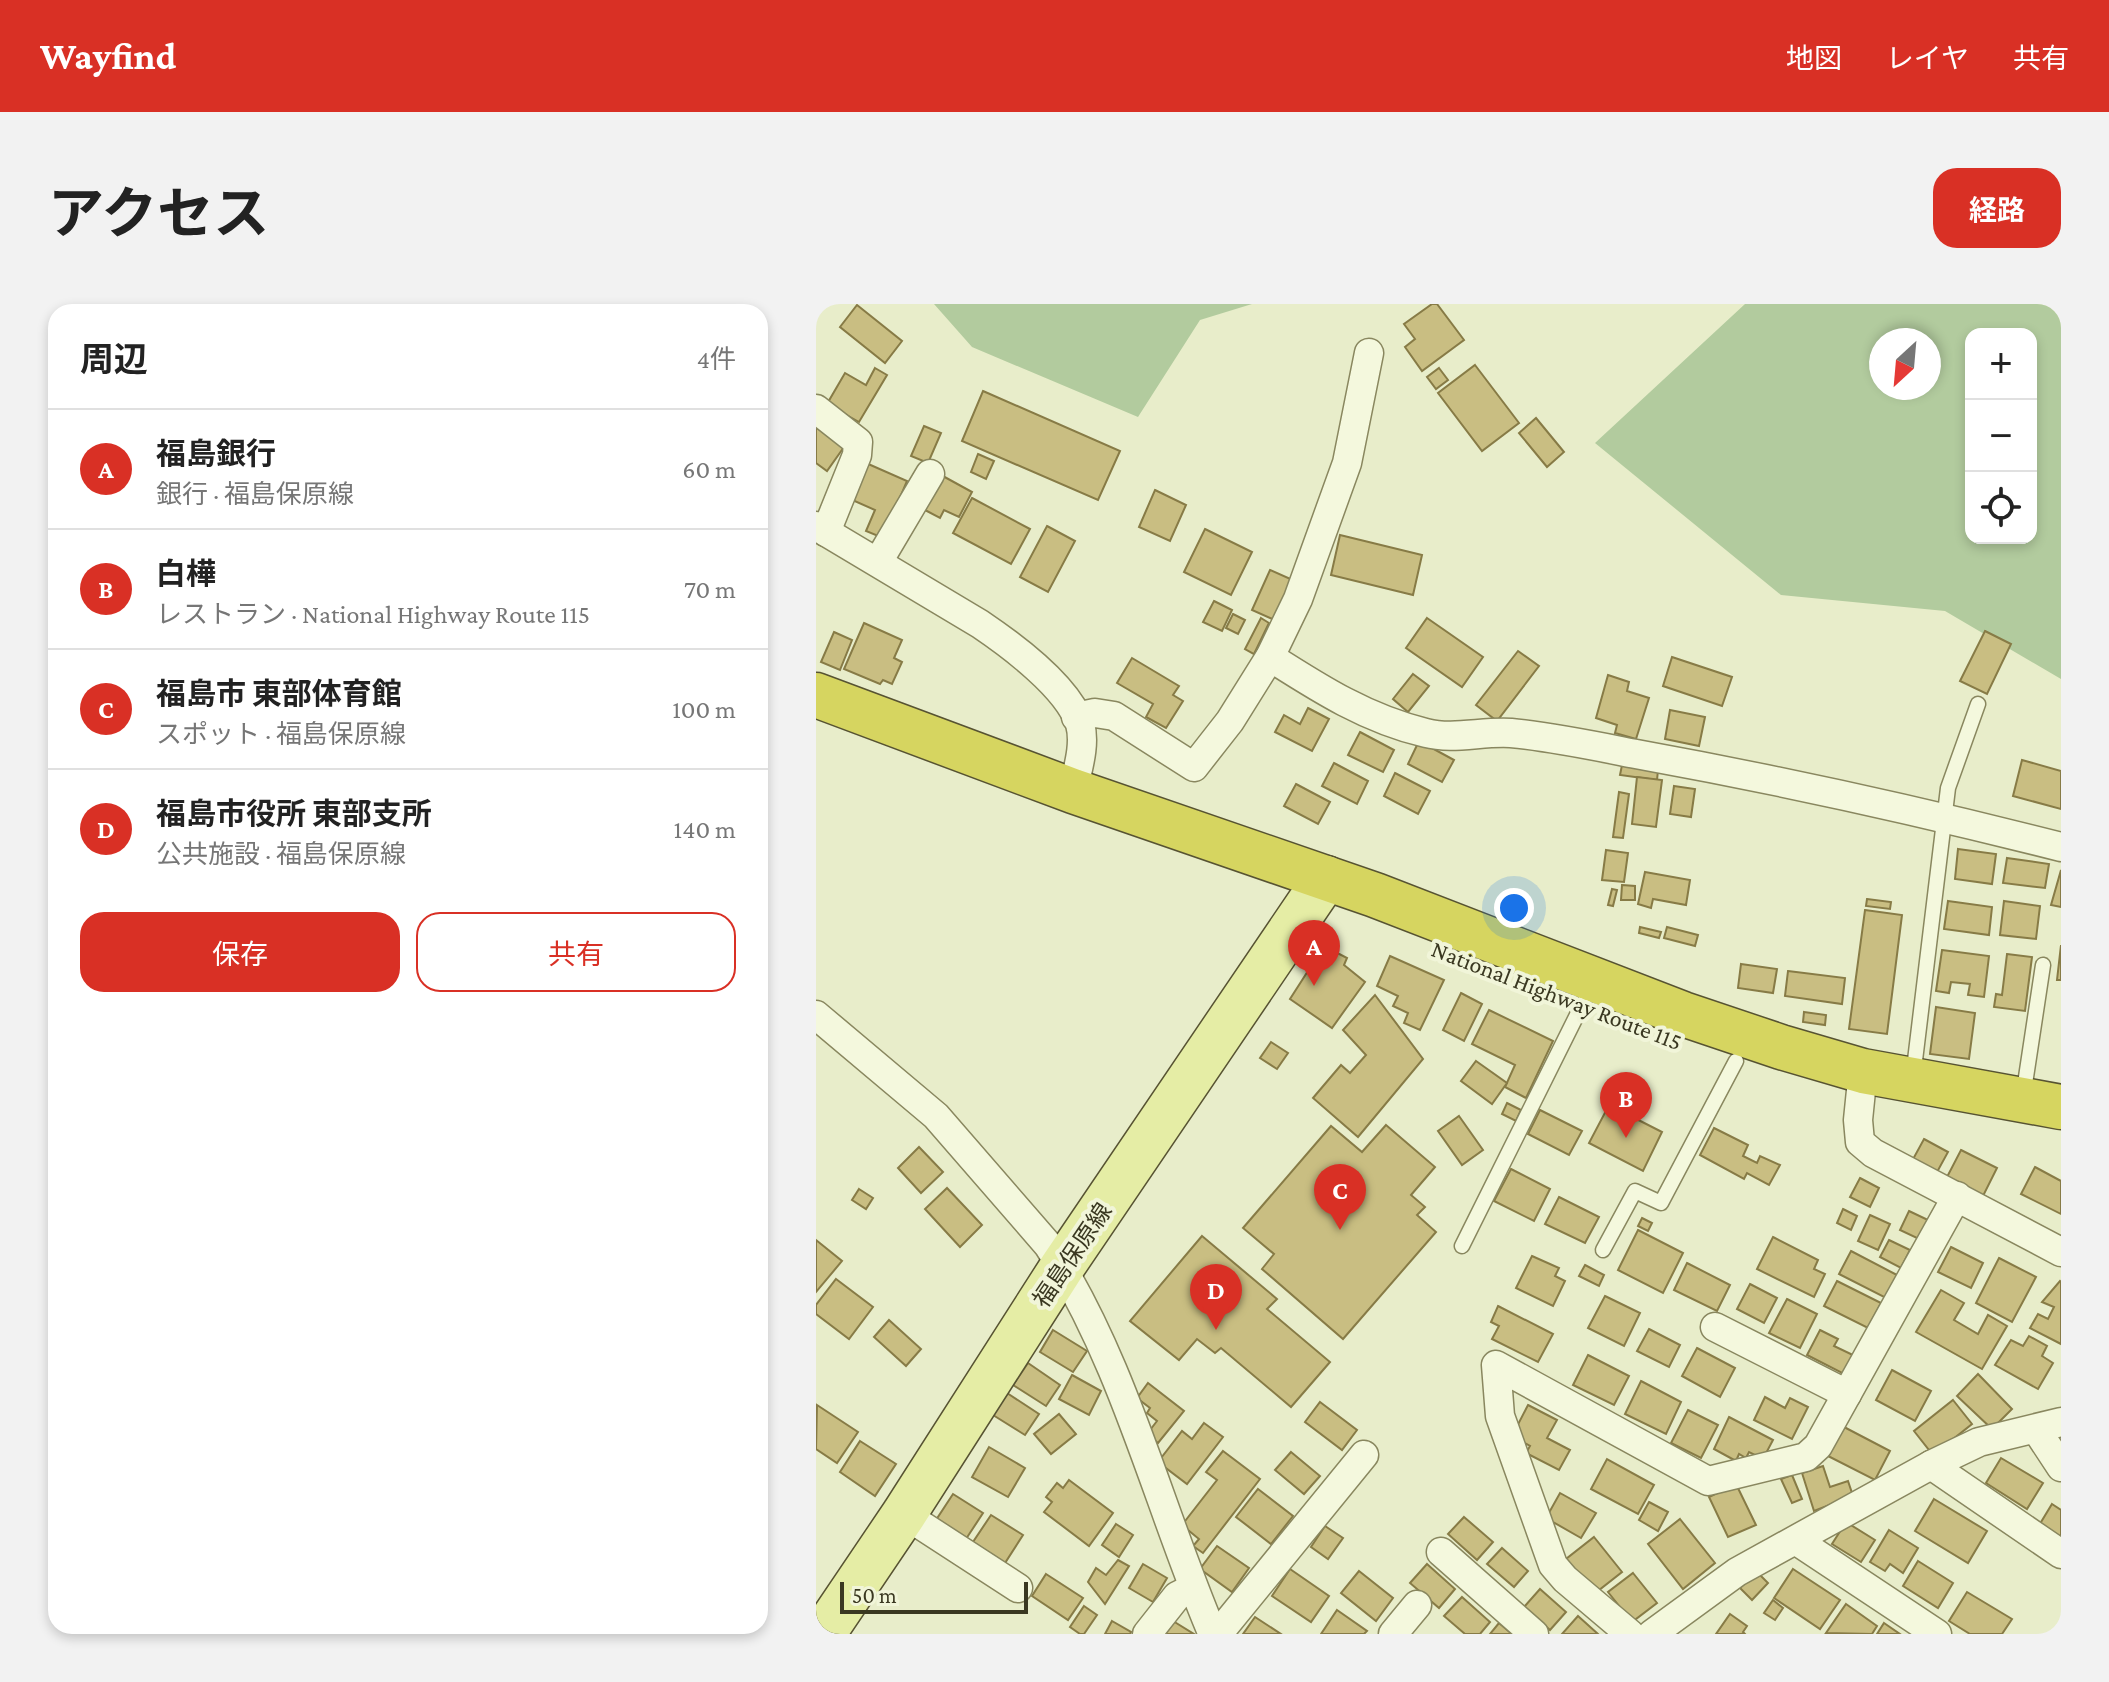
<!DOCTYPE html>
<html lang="ja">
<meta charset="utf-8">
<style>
:root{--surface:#fff;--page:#f2f2f2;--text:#222;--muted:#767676;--line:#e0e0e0;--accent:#d93025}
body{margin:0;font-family:"Crimson Pro","Noto Sans JP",serif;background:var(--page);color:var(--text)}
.controls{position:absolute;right:24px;top:24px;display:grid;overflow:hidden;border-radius:16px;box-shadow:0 4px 12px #0003}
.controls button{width:72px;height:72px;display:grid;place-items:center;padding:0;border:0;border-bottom:2px solid var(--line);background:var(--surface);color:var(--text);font:40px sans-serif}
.compass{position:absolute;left:1053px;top:24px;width:72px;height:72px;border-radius:50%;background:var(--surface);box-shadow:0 4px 12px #0003;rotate:206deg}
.scale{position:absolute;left:24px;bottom:20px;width:188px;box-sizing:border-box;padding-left:8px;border:4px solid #3a3821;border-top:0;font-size:22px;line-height:28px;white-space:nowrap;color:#3a3821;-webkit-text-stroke:6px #f1f5d9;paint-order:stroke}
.you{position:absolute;left:698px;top:604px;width:28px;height:28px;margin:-20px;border:6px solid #fff;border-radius:50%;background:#1a73e8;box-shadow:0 0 0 12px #1a73e833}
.badge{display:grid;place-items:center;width:52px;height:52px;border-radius:50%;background:var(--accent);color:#fff;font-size:26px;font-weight:700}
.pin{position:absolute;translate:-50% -66px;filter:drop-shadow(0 2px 4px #0008)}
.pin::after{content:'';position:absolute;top:42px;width:28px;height:24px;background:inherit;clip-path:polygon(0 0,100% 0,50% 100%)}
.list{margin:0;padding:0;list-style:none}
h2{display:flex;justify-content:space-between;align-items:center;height:104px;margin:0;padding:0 32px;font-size:34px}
h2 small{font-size:26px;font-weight:400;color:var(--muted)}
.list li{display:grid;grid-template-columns:52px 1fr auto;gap:24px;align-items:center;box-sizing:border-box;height:120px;padding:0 32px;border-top:2px solid var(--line)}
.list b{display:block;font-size:30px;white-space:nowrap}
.list p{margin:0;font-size:26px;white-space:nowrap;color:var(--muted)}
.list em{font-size:26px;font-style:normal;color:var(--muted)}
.actions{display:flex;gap:16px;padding:24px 32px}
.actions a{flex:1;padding:18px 0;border:2px solid var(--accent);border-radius:24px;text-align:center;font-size:28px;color:var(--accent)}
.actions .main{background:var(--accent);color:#fff}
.icon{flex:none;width:44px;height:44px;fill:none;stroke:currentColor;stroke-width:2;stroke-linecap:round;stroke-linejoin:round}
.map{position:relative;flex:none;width:1245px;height:1330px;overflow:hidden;border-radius:24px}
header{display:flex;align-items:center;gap:48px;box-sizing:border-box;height:112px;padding:0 40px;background:var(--accent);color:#fff}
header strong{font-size:38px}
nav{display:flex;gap:44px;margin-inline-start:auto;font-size:28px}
.intro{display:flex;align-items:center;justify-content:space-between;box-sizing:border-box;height:192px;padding:0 48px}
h1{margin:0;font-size:56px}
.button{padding:20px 36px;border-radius:24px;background:var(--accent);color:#fff;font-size:28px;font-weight:700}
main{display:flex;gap:48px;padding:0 48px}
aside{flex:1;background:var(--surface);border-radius:24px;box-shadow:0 4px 12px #0003}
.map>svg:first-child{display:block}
.green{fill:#b2cb9e;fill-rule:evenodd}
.building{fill:#c9be82;stroke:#877b46;stroke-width:2}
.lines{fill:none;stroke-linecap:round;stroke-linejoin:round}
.lane-casing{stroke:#89875f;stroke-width:17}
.street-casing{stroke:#89875f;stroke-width:31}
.primary-casing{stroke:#575332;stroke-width:47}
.highway-casing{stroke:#575332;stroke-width:47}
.lane{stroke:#f4f8dd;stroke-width:14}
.street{stroke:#f4f8dd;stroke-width:28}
.primary{stroke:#e5eda5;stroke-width:44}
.highway{stroke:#d6d560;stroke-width:44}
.labels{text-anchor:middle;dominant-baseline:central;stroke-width:8;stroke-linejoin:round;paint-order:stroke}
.street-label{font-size:24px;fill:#3a3821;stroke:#f1f5d9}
</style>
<header>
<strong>Wayfind</strong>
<nav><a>地図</a><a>レイヤ</a><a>共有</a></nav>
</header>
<div class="intro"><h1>アクセス</h1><a class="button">経路</a></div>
<main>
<aside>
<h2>周辺<small>4件</small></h2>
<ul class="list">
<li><span class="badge">A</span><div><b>福島銀行</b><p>銀行 · 福島保原線</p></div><em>60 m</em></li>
<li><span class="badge">B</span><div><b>白樺</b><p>レストラン · National Highway Route 115</p></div><em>70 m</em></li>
<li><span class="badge">C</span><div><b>福島市 東部体育館</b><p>スポット · 福島保原線</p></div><em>100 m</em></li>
<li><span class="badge">D</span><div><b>福島市役所 東部支所</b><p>公共施設 · 福島保原線</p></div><em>140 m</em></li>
</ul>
<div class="actions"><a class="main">保存</a><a>共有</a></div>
</aside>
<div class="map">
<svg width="1245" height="1330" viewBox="0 0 1245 1330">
<rect width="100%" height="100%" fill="#e8edca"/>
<g class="green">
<path d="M118,0H436L384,16L322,113L156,43Z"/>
<path d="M929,0H1245V375L1129,307L965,291L779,139ZM1155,30H1215V234H1155ZM1065,36H1113V84H1065Z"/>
</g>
<g class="building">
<path d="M616,0H621L648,36L606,67L589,43L599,35L588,20Z"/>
<path d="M41,1L86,37L69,59L24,23Z"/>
<path d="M659,61L703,119L666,147L622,89Z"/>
<path d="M59,64L71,71L43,118L11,100L29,69L50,81Z"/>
<path d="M623,64L632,76L620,85L611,73Z"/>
<path d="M167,87L304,147L282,196L146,137Z"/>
<path d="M720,114L748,148L731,163L703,129Z"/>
<path d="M108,122L125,129L112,159L95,152Z"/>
<path d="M0,123L28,143L11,167L0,159Z"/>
<path d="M162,150L178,157L170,175L155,168Z"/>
<path d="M50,159L91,177L67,234L50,227L59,206L34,195Z"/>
<path d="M125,171L156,188L143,213L128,206L124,214L107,205Z"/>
<path d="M339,186L370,201L354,237L323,223Z"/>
<path d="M156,194L214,225L195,260L137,229Z"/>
<path d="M231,222L259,237L232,288L204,273Z"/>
<path d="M389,225L436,248L415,291L368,268Z"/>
<path d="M524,231L606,251L597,291L515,271Z"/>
<path d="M454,266L479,277L461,317L436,306Z"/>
<path d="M398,297L416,306L406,327L387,318Z"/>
<path d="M417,310L429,316L422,330L410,324Z"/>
<path d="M445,314L453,319L438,350L429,345Z"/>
<path d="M611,314L667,353L646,383L590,344Z"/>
<path d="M48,319L86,336L78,354L86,358L76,380L67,376L64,380L28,365Z"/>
<path d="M1169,327L1195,340L1171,390L1144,377Z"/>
<path d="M18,328L36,336L24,366L5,358Z"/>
<path d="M702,347L723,362L681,417L660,401Z"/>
<path d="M856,353L916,373L906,402L847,382Z"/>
<path d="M316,354L363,382L357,391L367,397L350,424L330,413L337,400L301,379Z"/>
<path d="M597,370L613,382L592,408L577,395Z"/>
<path d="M792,371L813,378L811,387L833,394L820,435L799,429L801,421L780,414Z"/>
<path d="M492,404L513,415L496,447L459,428L468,411L484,420Z"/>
<path d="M854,406L889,413L883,442L849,435Z"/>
<path d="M544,428L578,446L567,468L532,451Z"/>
<path d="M603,437L638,456L626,478L592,460Z"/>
<path d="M1206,456L1245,467V505L1197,492Z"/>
<path d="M518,459L552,477L541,500L506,482Z"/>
<path d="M806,461L842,466L841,476L804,471Z"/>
<path d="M579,469L614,487L602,510L568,492Z"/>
<path d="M821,473L846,476L840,523L816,520Z"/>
<path d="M480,480L514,498L502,520L468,502Z"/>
<path d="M858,482L879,485L875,513L854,510Z"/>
<path d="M803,488L813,490L807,534L797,533Z"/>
<path d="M1142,545L1180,550L1176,580L1139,575Z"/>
<path d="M790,546L812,549L808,578L786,576Z"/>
<path d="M1191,554L1233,560L1229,584L1187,579Z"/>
<path d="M1245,566V603L1235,601Z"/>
<path d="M829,568L874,576L870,601L837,595L835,604L822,600Z"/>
<path d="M806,581L819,582V596H805Z"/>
<path d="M796,585L801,586L797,602L792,601Z"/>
<path d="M1051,595L1075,598L1074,605L1050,602Z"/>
<path d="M1132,597L1176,603L1173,631L1128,625Z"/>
<path d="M1188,597L1224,602L1220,635L1184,631Z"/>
<path d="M1049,606L1086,611L1071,730L1033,725Z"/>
<path d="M824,623L845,628L843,634L823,629Z"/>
<path d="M851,623L882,631L879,642L848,634Z"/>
<path d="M1245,641V676H1241Z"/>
<path d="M508,642L531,654L528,661L549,678L516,724L474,695Z"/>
<path d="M1126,646L1173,652L1168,693L1152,691L1154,680L1135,678L1133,689L1120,687Z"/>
<path d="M1191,650L1216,653L1209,707L1178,703L1180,690L1186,691Z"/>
<path d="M574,652L628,676L604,726L588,719L592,709L577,702L582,692L561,682Z"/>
<path d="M925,660L961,665L957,689L922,684Z"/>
<path d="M972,667L1029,674L1026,700L969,692Z"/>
<path d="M645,689L666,700L648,737L627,726Z"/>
<path d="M559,691L607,755L542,833L497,794L525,761L534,769L550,751L527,726Z"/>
<path d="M1120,703L1159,709L1153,755L1114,750Z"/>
<path d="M673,706L737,737L710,794L689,783L699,761L656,740Z"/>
<path d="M988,708L1010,711L1009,721L987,718Z"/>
<path d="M455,738L472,749L461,765L444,754Z"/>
<path d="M660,757L691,779L676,800L645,777Z"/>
<path d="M691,799L705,806L700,817L686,810Z"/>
<path d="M793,801L846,828L827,867L773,839Z"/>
<path d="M724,806L766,827L753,851L712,830Z"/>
<path d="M643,812L667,846L646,861L622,827Z"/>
<path d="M570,821L619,863L595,891L609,903L601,911L620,928L527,1035L446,965L458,950L427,924L515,822L546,848Z"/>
<path d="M898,824L932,841L927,852L941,859L944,852L964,861L953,881L931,869L928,875L884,851Z"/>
<path d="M1108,835L1132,848L1120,870L1096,857Z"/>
<path d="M103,843L127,868L105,889L82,864Z"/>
<path d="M1145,846L1181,864L1167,892L1131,873Z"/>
<path d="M1219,863L1245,877V910L1205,890Z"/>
<path d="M695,865L734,885L718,917L678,897Z"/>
<path d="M1044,874L1063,884L1054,903L1034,893Z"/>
<path d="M131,884L166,921L144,943L109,905Z"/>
<path d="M43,885L57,894L50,905L36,896Z"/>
<path d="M743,893L783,913L769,939L729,920Z"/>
<path d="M1027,905L1041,912L1035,926L1021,919Z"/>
<path d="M1093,907L1112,916L1103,935L1084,926Z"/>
<path d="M1054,911L1074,920L1062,946L1042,937Z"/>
<path d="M826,914L836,919L832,927L822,922Z"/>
<path d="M822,926L867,949L847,989L802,966Z"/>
<path d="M386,932L461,995L451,1005L514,1058L475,1103L405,1044L399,1049L381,1035L363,1056L314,1017Z"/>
<path d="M957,933L1002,956L998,965L1009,970L998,993L941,965Z"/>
<path d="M0,936L26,957L0,988Z"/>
<path d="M1073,936L1094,946L1085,964L1064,953Z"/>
<path d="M1135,943L1167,959L1155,984L1122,968Z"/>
<path d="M1035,947L1081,971L1070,994L1023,970Z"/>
<path d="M716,952L743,964L739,972L749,977L737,1002L700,984Z"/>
<path d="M1183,954L1220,973L1196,1018L1160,999Z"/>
<path d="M871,959L914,981L901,1007L858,986Z"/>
<path d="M769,961L788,971L783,982L763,972Z"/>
<path d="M20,975L57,1003L33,1035L0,1010V1001Z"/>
<path d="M1021,977L1065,999L1052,1024L1008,1002Z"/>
<path d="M1244,977L1245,978V1040L1214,1024L1222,1010L1232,1015L1238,1003L1226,998Z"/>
<path d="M934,980L961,994L948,1019L921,1005Z"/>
<path d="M1125,986L1148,999L1138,1016L1162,1030L1172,1011L1191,1022L1166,1065L1100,1028Z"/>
<path d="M789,992L824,1009L808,1042L772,1024Z"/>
<path d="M971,995L1001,1010L984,1044L953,1029Z"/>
<path d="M682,1002L737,1030L722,1058L676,1035L683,1022L675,1018Z"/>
<path d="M73,1016L105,1045L90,1062L58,1033Z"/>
<path d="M833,1025L864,1041L853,1063L821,1047Z"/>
<path d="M237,1026L271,1047L257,1068L224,1048Z"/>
<path d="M1004,1026L1022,1035L1018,1042L1039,1052L1030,1071L991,1051Z"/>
<path d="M1213,1032L1231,1042L1226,1052L1237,1059L1222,1085L1179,1061L1195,1036L1207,1042Z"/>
<path d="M881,1044L919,1064L904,1093L866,1072Z"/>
<path d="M772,1051L813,1072L798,1101L757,1081Z"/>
<path d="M212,1059L244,1081L230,1102L197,1081Z"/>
<path d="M1076,1066L1115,1087L1099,1117L1060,1096Z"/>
<path d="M1162,1070L1196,1105L1176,1125L1141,1092Z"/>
<path d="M256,1071L285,1087L273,1111L243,1095Z"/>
<path d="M825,1077L865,1098L850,1130L809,1110Z"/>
<path d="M332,1079L368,1107L342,1139L331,1130L341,1117L331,1109L334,1104L321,1094Z"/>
<path d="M191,1089L223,1110L209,1131L177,1111Z"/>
<path d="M949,1093L969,1104L974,1094L992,1103L976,1135L938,1116Z"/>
<path d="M1137,1096L1156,1120L1117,1151L1098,1127Z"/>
<path d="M504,1098L541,1126L526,1146L489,1118Z"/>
<path d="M1,1101L42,1128L21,1159L0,1145Z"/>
<path d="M712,1101L741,1116L731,1134L754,1146L743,1166L710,1149L714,1142L696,1132Z"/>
<path d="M872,1106L902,1121L885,1154L855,1139Z"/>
<path d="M243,1110L260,1130L235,1150L218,1130Z"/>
<path d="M913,1113L957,1136L947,1155L933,1148L930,1154L923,1150L920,1157L898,1145Z"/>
<path d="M388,1119L407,1133L371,1180L342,1158L366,1127L376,1135Z"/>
<path d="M1028,1123L1074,1147L1059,1176L1012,1152Z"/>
<path d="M44,1137L80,1160L59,1192L24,1168Z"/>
<path d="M173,1143L209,1164L192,1193L156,1173Z"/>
<path d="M407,1147L444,1175L387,1249L377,1242L383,1235L366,1221L401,1176L390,1168Z"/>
<path d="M475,1148L504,1172L488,1190L459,1166Z"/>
<path d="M1185,1154L1227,1179L1211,1205L1170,1179Z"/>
<path d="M791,1155L838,1181L822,1210L775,1185Z"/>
<path d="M1007,1162L1014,1183L1032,1177L1037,1192L998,1207L986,1169Z"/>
<path d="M976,1171L986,1195L976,1199L965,1175Z"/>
<path d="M253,1176L297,1209L273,1242L228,1208L236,1198L230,1193L241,1179L247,1184Z"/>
<path d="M920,1180L940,1221L912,1233L893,1193Z"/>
<path d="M442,1185L477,1212L455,1240L420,1213Z"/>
<path d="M744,1189L780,1209L765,1234L730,1214Z"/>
<path d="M137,1190L167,1209L150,1235L120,1216Z"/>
<path d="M1118,1195L1171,1227L1152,1259L1099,1227Z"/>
<path d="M833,1198L852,1208L842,1227L823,1216Z"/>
<path d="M1236,1200L1245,1206V1237L1222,1223Z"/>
<path d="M175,1211L207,1231L189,1259L157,1238Z"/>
<path d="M648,1213L677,1238L661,1256L632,1230Z"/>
<path d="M864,1215L899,1259L867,1285L832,1240Z"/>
<path d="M1030,1218L1059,1236L1045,1258L1016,1240Z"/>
<path d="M300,1220L317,1231L303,1253L286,1241Z"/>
<path d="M509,1222L527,1234L512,1255L495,1243Z"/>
<path d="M1073,1226L1102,1244L1087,1269L1074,1260L1069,1267L1054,1258Z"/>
<path d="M778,1233L806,1268L778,1290L750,1255Z"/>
<path d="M401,1242L433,1264L416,1288L384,1265Z"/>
<path d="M686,1244L712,1267L698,1283L671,1260Z"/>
<path d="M302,1256L313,1262L289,1300L272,1278L280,1264L290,1271Z"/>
<path d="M1102,1257L1137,1279L1122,1304L1087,1282Z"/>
<path d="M327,1260L351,1274L337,1298L313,1284Z"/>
<path d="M611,1260L639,1285L623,1304L594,1279Z"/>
<path d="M474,1265L513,1292L495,1318L456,1292Z"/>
<path d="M977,1265L1024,1296L1004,1325L958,1294Z"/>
<path d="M543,1267L577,1294L560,1317L525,1289Z"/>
<path d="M940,1267L952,1279L936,1296L924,1284Z"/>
<path d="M817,1269L841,1299L816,1318L792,1288Z"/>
<path d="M230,1270L267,1294L252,1316L216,1292Z"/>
<path d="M724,1285L750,1308L734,1326L708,1303Z"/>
<path d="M1151,1288L1196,1315L1186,1330H1154L1133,1317Z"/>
<path d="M646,1293L674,1318L664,1330H649L628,1312Z"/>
<path d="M957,1296L967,1304L959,1316L948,1309Z"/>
<path d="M1030,1300L1061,1322L1056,1330L1010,1329Z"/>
<path d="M268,1302L281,1311L268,1330H264L254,1323Z"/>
<path d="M521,1306L551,1327L548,1330H505Z"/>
<path d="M914,1310L931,1322L927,1328L929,1330H900Z"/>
<path d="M762,1312L782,1330H746Z"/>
<path d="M439,1313L465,1330H427Z"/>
<path d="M296,1317L315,1328L314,1330H289Z"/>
<path d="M357,1317L378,1330H349Z"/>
<path d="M683,1319L696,1330H674Z"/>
<path d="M1068,1319L1084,1330H1061Z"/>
</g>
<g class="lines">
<defs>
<g id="lane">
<path d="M1097,773L1132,484L1162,400"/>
<path d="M1207,793L1227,661"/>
<path d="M646,942L767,699"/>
<path d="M787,946L819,887L845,899L920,757"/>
</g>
<g id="street">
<path d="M0,105L42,138L41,151L10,228"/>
<path d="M0,222L164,320C195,341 252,383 264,420C270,441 261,467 257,487"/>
<path d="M62,258L114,170"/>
<path d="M454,353C504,385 551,415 610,429C637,436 667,427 695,429C736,433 779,442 820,450C963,476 1104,507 1245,543"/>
<path d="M260,413L279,409L298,412L378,463L414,417L454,353L482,295L531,159L553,49"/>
<path d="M0,711L120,812L232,941C308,1059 341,1198 395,1326L401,1330"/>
<path d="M1047,767L1042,816L1044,838L1057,849L1245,948"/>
<path d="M899,1023L1031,1090"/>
<path d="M1220,1125L1245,1163"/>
<path d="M1115,1161L1245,1250"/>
<path d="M88,1210L202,1284"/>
<path d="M981,1237L1121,1330"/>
<path d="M625,1248L718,1330"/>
<path d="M331,1330L361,1292L377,1284"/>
<path d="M402,1330L548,1151"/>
<path d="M577,1330L601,1301"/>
<path d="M814,1330L749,1275L737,1261L684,1112L680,1061L892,1177L990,1153L1002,1142L1141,892"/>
<path d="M836,1330L921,1268L1115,1161L1163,1138L1245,1118"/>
</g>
<path id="primary" d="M7,1330L88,1210L246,963L510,574"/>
<path id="highway" d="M0,391L257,487L559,591L867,710L965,743L1047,767L1245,803"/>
</defs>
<use href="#lane" class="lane-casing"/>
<use href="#street" class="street-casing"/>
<use href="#primary" class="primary-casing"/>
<use href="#highway" class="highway-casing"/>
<use href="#lane" class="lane"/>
<use href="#street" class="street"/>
<use href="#primary" class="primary"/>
<use href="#highway" class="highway"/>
</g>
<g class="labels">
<g class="street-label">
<text transform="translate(741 691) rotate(21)">National Highway Route 115</text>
<text transform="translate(256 951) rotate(-56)">福島保原線</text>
</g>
</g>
</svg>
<div class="controls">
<button>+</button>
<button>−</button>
<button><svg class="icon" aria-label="locate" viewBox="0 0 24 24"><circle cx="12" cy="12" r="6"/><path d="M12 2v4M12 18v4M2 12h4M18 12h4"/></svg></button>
</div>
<svg class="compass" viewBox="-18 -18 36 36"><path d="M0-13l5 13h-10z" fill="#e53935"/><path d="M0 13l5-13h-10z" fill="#767676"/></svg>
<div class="scale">50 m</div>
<div class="you"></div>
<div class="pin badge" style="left:498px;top:682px">A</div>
<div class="pin badge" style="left:810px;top:834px">B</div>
<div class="pin badge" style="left:524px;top:926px">C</div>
<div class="pin badge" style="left:400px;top:1026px">D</div>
</div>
</main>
